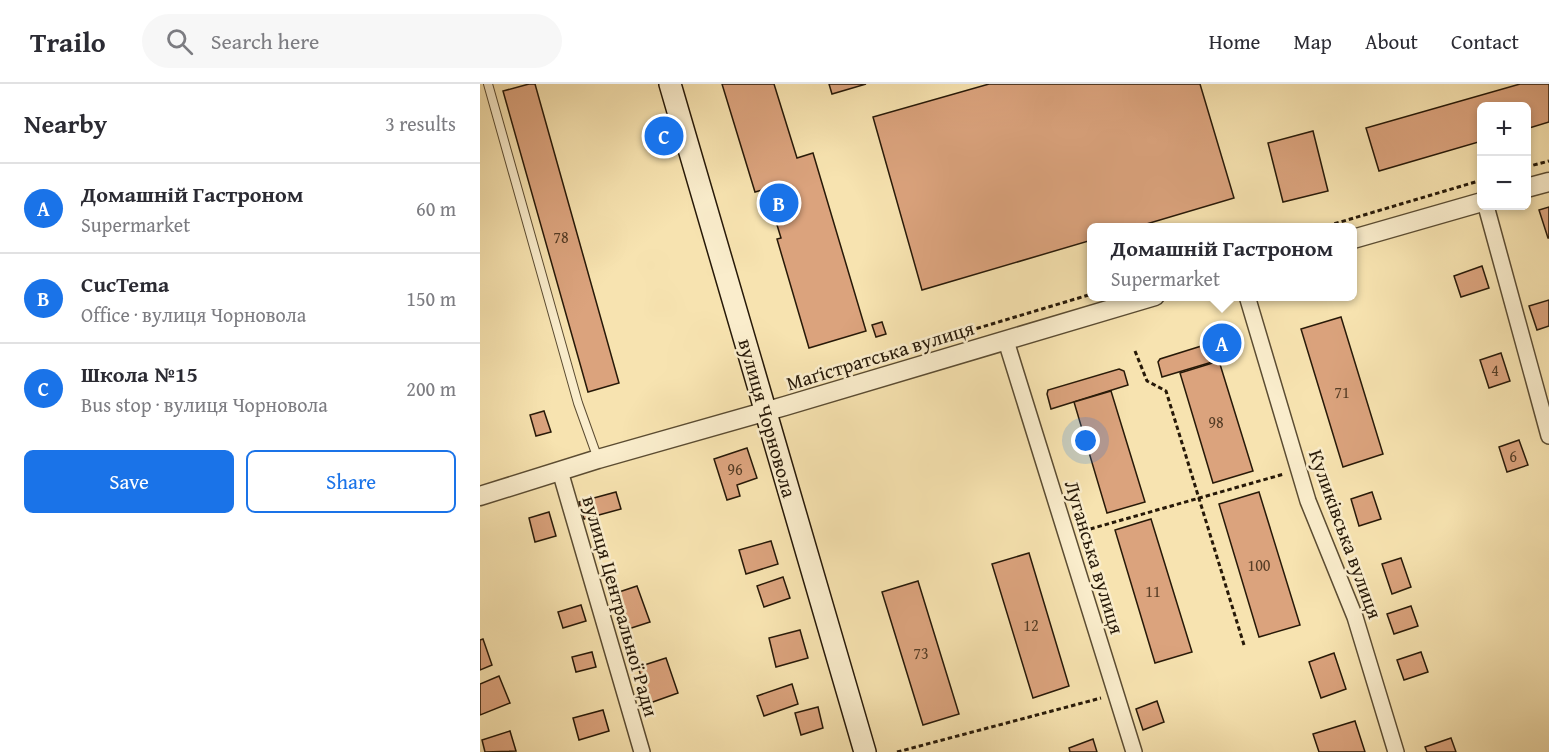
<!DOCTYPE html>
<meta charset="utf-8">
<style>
:root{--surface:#fff;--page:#f7f7f7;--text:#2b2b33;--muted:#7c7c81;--line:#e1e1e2;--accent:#1a73e8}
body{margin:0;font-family:"Gentium Book Plus",serif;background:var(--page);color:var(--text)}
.controls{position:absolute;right:18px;top:18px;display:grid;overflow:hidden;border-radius:9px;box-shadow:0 3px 9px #0003}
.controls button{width:54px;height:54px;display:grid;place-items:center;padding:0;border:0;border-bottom:2px solid var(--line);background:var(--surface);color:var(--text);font:30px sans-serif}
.you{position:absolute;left:606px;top:357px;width:21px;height:21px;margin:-15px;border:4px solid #fff;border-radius:50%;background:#1a73e8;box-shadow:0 0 0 9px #1a73e833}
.badge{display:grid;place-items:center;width:39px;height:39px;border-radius:50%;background:var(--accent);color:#fff;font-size:20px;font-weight:700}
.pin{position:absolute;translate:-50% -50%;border:3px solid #fff;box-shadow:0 2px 6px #0006}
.popup{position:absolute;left:607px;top:139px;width:270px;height:78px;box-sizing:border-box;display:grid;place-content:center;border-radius:9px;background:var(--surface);filter:drop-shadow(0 2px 4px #0005);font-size:20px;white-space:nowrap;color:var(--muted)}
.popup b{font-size:22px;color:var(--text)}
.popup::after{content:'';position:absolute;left:50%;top:100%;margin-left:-12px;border:12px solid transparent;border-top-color:var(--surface)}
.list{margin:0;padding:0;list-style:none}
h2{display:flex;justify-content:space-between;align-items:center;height:78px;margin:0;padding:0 24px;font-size:26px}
h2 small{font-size:20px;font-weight:400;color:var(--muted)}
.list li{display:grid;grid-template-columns:39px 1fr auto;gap:18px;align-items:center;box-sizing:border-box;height:90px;padding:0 24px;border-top:2px solid var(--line)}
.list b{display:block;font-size:22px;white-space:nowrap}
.list p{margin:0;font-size:20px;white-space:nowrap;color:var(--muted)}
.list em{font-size:20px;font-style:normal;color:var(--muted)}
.actions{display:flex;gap:12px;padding:18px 24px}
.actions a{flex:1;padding:14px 0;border:2px solid var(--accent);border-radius:9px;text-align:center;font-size:21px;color:var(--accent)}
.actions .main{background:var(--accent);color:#fff}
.icon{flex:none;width:33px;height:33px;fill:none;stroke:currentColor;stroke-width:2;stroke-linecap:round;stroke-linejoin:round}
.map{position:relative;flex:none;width:1069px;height:668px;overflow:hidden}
header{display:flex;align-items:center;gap:36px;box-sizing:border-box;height:84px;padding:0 30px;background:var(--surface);border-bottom:2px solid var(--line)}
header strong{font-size:28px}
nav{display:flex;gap:33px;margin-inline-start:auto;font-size:21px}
.search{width:420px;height:54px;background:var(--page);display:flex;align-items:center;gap:15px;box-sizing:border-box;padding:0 21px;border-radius:33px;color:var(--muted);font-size:22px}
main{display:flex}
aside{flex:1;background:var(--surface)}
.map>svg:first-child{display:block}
.building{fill:#dba37d;stroke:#271908;stroke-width:1.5}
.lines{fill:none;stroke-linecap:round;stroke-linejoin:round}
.service-casing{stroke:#5b4c32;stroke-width:10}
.minor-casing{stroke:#5b4c32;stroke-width:18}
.tertiary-casing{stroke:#5b4c32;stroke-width:21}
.secondary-casing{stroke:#271908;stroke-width:24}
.path{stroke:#271908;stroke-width:3;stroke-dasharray:4.5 3;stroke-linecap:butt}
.service{stroke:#faedcc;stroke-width:8}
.minor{stroke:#faedcc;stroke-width:15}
.tertiary{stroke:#faedcc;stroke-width:18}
.secondary{stroke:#faedcc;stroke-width:21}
.labels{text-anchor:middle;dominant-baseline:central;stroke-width:5;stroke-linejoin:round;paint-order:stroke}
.number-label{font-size:16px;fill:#543c25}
.street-label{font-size:20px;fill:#271908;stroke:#faedcc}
</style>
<header>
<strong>Trailo</strong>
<div class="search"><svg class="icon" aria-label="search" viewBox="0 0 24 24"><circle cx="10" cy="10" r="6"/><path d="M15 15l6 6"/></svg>Search here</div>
<nav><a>Home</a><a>Map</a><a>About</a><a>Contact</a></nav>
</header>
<main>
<aside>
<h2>Nearby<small>3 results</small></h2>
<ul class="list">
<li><span class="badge">A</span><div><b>Домашній Гастроном</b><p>Supermarket</p></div><em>60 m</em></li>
<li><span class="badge">B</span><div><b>CucTema</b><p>Office · вулиця Чорновола</p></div><em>150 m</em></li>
<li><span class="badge">C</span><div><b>Школа №15</b><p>Bus stop · вулиця Чорновола</p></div><em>200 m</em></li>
</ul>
<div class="actions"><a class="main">Save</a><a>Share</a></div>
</aside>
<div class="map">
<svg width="1069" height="668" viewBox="0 0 1069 668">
<rect width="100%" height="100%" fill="#f7e3b0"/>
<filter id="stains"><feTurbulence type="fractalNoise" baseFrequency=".00333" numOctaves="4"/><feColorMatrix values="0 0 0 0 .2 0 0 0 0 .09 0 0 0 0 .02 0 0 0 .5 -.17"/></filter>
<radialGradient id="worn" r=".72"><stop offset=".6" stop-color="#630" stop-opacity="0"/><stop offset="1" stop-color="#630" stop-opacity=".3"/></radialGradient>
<g class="building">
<path d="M49,0H55L139,299L108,308L23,7Z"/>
<path d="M242,0H294L317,74L333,69L386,247L329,264L297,155L301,154L286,105L275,108Z"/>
<path d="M349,0H386L352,10Z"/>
<path d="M509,0H720L754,114L653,144H612V156L442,206L393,33Z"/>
<path d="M1040,0H1069V38L1046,45V22H1002V57L899,87L886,44Z"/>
<path d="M833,47L848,107L803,118L788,59Z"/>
<path d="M1069,123V154H1068L1059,126Z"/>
<path d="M1002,182L1009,204L981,213L974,192Z"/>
<path d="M1069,216V242L1057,246L1049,222Z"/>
<path d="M861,233L903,370L863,383L821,245Z"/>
<path d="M402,238L406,250L396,253L392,241Z"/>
<path d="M750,253L755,255L759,270L682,293L678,278L680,275Z"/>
<path d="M1021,269L1030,297L1009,304L1000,276Z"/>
<path d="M739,277L773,387L733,399L700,289Z"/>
<path d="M639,285L644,287L648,301L571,325L567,310L568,306Z"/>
<path d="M631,307L665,418L627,429L594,318Z"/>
<path d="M64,327L71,348L56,352L50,331Z"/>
<path d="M1039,356L1048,381L1027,388L1019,363Z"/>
<path d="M267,364L277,394L257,401L260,412L247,416L234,375Z"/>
<path d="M136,408L141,425L104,435L99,418Z"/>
<path d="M779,408L820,541L779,553L739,420Z"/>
<path d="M892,408L901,435L879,442L871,415Z"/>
<path d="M69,428L76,452L55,458L49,434Z"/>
<path d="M671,435L712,568L675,579L635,446Z"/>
<path d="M291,457L298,480L266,490L259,466Z"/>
<path d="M549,469L589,602L553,614L512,480Z"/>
<path d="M921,474L931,503L912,510L902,480Z"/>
<path d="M303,493L310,514L284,523L277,502Z"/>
<path d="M438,497L479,630L443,641L402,508Z"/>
<path d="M157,502L170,538L142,547L130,511Z"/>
<path d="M101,521L106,537L83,544L78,528Z"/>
<path d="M931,522L938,542L914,550L907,530Z"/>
<path d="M320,546L328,574L296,583L289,554Z"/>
<path d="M3,555L12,581L0,586V556Z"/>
<path d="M112,568L116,583L96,588L92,573Z"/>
<path d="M941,568L948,588L924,596L917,576Z"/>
<path d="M854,569L866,605L841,614L829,578Z"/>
<path d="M186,574L198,609L170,619L158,583Z"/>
<path d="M19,592L30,619L0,631V600Z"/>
<path d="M312,600L318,620L284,632L277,612Z"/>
<path d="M677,617L684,638L663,646L656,625Z"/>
<path d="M338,623L343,644L321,651L315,629Z"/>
<path d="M123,626L129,647L99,656L93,634Z"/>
<path d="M875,637L885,668H839L833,650Z"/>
<path d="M30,647L36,667L5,668L2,656Z"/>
<path d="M971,654L976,668H947L945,663Z"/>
<path d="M613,655L617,668H590L589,664Z"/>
</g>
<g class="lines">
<defs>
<path id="service" d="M8,0L98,319L118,375"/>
<g id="minor">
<path d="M1006,122L1069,352"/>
<path d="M767,212L828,417L875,533L916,668"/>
<path d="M526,257L654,668"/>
<path d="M80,387L162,668"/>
</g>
<g id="tertiary">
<path d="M1046,104L1069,98"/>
<path d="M873,155L1002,118"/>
<path d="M0,412L118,375L305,322L675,212"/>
</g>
<path id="secondary" d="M190,0L385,668"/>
</defs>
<use href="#service" class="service-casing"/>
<use href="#minor" class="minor-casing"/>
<use href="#tertiary" class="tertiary-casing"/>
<use href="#secondary" class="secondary-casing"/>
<g class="path">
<path d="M1046,83L1069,77"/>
<path d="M840,144L1002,96"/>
<path d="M475,251L612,210"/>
<path d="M655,267L667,297L686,307L764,561"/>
<path d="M603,447L804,390"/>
<path d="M417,668L621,614"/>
</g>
<use href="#service" class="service"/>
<use href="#minor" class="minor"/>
<use href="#tertiary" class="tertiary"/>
<use href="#secondary" class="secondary"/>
</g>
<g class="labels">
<g class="number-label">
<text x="81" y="153">78</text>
<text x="1015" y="286">4</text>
<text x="862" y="308">71</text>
<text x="736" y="338">98</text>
<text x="1033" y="372">6</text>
<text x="255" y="385">96</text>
<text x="779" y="481">100</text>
<text x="673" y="507">11</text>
<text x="551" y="541">12</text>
<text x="441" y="569">73</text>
</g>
<g class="street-label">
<text transform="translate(400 271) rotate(-17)">Маґістратська вулиця</text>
<text transform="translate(288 334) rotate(74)">вулиця Чорновола</text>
<text transform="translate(866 450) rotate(70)">Куликівська вулиця</text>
<text transform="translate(615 473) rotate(73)">Луганська вулиця</text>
<text transform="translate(141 522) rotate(74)">вулиця Центральної Ради</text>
</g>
</g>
<rect width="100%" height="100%" filter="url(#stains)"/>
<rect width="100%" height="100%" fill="url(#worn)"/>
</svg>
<div class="controls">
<button>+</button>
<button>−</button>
</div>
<div class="you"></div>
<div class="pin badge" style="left:742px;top:259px">A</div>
<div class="popup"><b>Домашній Гастроном</b>Supermarket</div>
<div class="pin badge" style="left:299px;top:119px">B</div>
<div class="pin badge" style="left:184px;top:52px">C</div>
</div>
</main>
